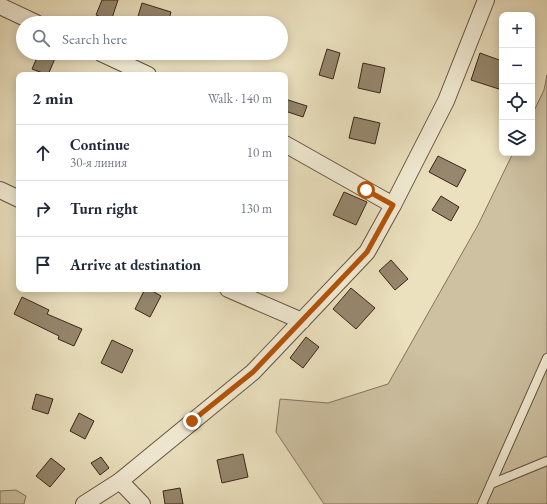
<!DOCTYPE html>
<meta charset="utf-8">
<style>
:root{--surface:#fff;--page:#f6f6f7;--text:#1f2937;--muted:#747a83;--line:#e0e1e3}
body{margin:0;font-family:"EB Garamond",serif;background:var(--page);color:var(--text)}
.controls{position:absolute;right:12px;top:12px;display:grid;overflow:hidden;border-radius:8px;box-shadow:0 2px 10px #0003}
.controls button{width:36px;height:36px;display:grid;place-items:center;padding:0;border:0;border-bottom:1px solid var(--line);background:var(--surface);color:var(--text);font:20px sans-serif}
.stop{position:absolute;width:12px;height:12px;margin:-9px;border:3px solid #b45309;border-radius:50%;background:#fff}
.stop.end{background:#b45309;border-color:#fff;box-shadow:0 1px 4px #0008}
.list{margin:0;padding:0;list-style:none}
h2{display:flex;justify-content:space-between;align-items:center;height:52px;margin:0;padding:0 16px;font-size:17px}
h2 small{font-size:13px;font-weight:400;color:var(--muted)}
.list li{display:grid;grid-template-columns:26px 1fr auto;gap:12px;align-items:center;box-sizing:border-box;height:56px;padding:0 16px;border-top:1px solid var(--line)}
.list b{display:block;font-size:15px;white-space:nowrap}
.list p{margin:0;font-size:13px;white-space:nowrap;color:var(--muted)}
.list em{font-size:13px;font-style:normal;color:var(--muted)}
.icon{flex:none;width:22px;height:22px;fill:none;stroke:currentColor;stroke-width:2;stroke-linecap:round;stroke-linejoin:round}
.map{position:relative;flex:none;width:547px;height:504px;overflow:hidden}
.search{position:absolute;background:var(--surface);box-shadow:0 2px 10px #0003;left:16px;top:16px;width:272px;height:44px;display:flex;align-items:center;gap:10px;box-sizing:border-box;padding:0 14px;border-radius:22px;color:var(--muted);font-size:15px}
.panel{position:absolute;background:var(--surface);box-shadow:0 2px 10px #0003;left:16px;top:72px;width:272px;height:220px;border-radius:8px}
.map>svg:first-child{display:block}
.green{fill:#cdc1a2;stroke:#84745c}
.building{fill:#96876e;stroke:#3a2617}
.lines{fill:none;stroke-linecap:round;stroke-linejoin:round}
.lane-casing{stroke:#665541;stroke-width:10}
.street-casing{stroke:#665541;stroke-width:18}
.lane{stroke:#f2ecd5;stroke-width:8}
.street{stroke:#f2ecd5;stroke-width:16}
.route{stroke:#b45309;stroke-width:5}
</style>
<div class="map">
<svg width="547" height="504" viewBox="0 0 547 504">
<rect width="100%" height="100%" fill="#ebe1bf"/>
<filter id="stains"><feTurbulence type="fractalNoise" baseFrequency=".005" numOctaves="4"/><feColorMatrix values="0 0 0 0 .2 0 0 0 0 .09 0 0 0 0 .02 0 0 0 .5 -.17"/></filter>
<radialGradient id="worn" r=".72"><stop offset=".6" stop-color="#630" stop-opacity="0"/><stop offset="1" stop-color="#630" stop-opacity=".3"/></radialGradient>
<g class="green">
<path d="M547,75V504H324L276,432L280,399L328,403L388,384L478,225L513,153H532V115L544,90Z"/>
<path d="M16,490L26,496L24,504H0V491Z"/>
</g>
<g class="building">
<path d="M102,0H118L111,21L96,15Z"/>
<path d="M142,3L171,12L168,23H136Z"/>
<path d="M327,49L340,53L333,79L319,75Z"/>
<path d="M39,53H48L56,56L48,75L32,69Z"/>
<path d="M480,53L502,61V90L471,80Z"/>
<path d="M363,63L385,68L380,93L358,88Z"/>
<path d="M285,99L307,106L303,117L285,111Z"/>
<path d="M354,117L380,123L375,144L349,138Z"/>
<path d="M438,156L466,170L457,187L429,172Z"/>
<path d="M344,192L367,202L356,225L333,215Z"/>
<path d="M441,196L459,207L451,221L432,210Z"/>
<path d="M391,260L408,279L395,290L379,271Z"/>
<path d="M351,288L375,308L356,329L333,309Z"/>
<path d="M145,289H149L161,296L150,317L135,309Z"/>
<path d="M22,297L49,310L47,314L82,329L74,346L58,339L59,336L14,314Z"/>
<path d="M306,337L319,347L303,368L290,358Z"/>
<path d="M112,340L133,350L122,373L101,363Z"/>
<path d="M36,394L53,399L48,414L32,409Z"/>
<path d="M79,413L94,421L85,439L70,431Z"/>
<path d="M243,454L248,477L222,483L217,460Z"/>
<path d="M101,457L109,468L100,475L91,463Z"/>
<path d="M51,458L65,469L50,487L36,476Z"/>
<path d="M180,488L183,504H165L163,491Z"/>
</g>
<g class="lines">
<defs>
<g id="lane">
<path d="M491,484L547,461"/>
<path d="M482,504L547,358"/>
</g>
<g id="street">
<path d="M0,6L36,23"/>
<path d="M101,53L148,75"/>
<path d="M285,144L393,205"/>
<path d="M0,190L19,199"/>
<path d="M228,289L302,321"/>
<path d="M120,481L142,504"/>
<path d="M84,504L120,481L253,372L367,252L393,205L446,101L486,0"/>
</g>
</defs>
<use href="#lane" class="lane-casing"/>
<use href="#street" class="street-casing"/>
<use href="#lane" class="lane"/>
<use href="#street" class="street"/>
</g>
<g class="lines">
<path class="route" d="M192,421L253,372L367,252L393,205L366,190"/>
</g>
<rect width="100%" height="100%" filter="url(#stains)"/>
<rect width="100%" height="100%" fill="url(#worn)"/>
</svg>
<div class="controls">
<button>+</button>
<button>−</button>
<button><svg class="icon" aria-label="locate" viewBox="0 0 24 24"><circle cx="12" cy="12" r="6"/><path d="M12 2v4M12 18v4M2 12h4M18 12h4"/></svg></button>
<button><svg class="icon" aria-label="layers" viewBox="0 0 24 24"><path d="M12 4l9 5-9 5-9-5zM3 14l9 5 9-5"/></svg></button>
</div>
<div class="stop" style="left:366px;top:190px"></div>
<div class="stop end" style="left:192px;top:421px"></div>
<div class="search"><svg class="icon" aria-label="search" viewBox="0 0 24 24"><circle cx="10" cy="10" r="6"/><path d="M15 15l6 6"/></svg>Search here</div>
<section class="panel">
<h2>2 min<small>Walk · 140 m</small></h2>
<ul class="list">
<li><svg class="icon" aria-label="ahead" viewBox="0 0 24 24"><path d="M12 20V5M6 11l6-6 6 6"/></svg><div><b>Continue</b><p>30-я линия</p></div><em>10 m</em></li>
<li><svg class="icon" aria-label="right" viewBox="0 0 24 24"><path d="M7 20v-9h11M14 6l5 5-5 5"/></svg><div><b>Turn right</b></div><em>130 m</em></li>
<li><svg class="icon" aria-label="arrive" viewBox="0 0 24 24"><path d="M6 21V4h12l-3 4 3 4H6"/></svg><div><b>Arrive at destination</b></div></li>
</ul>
</section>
</div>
